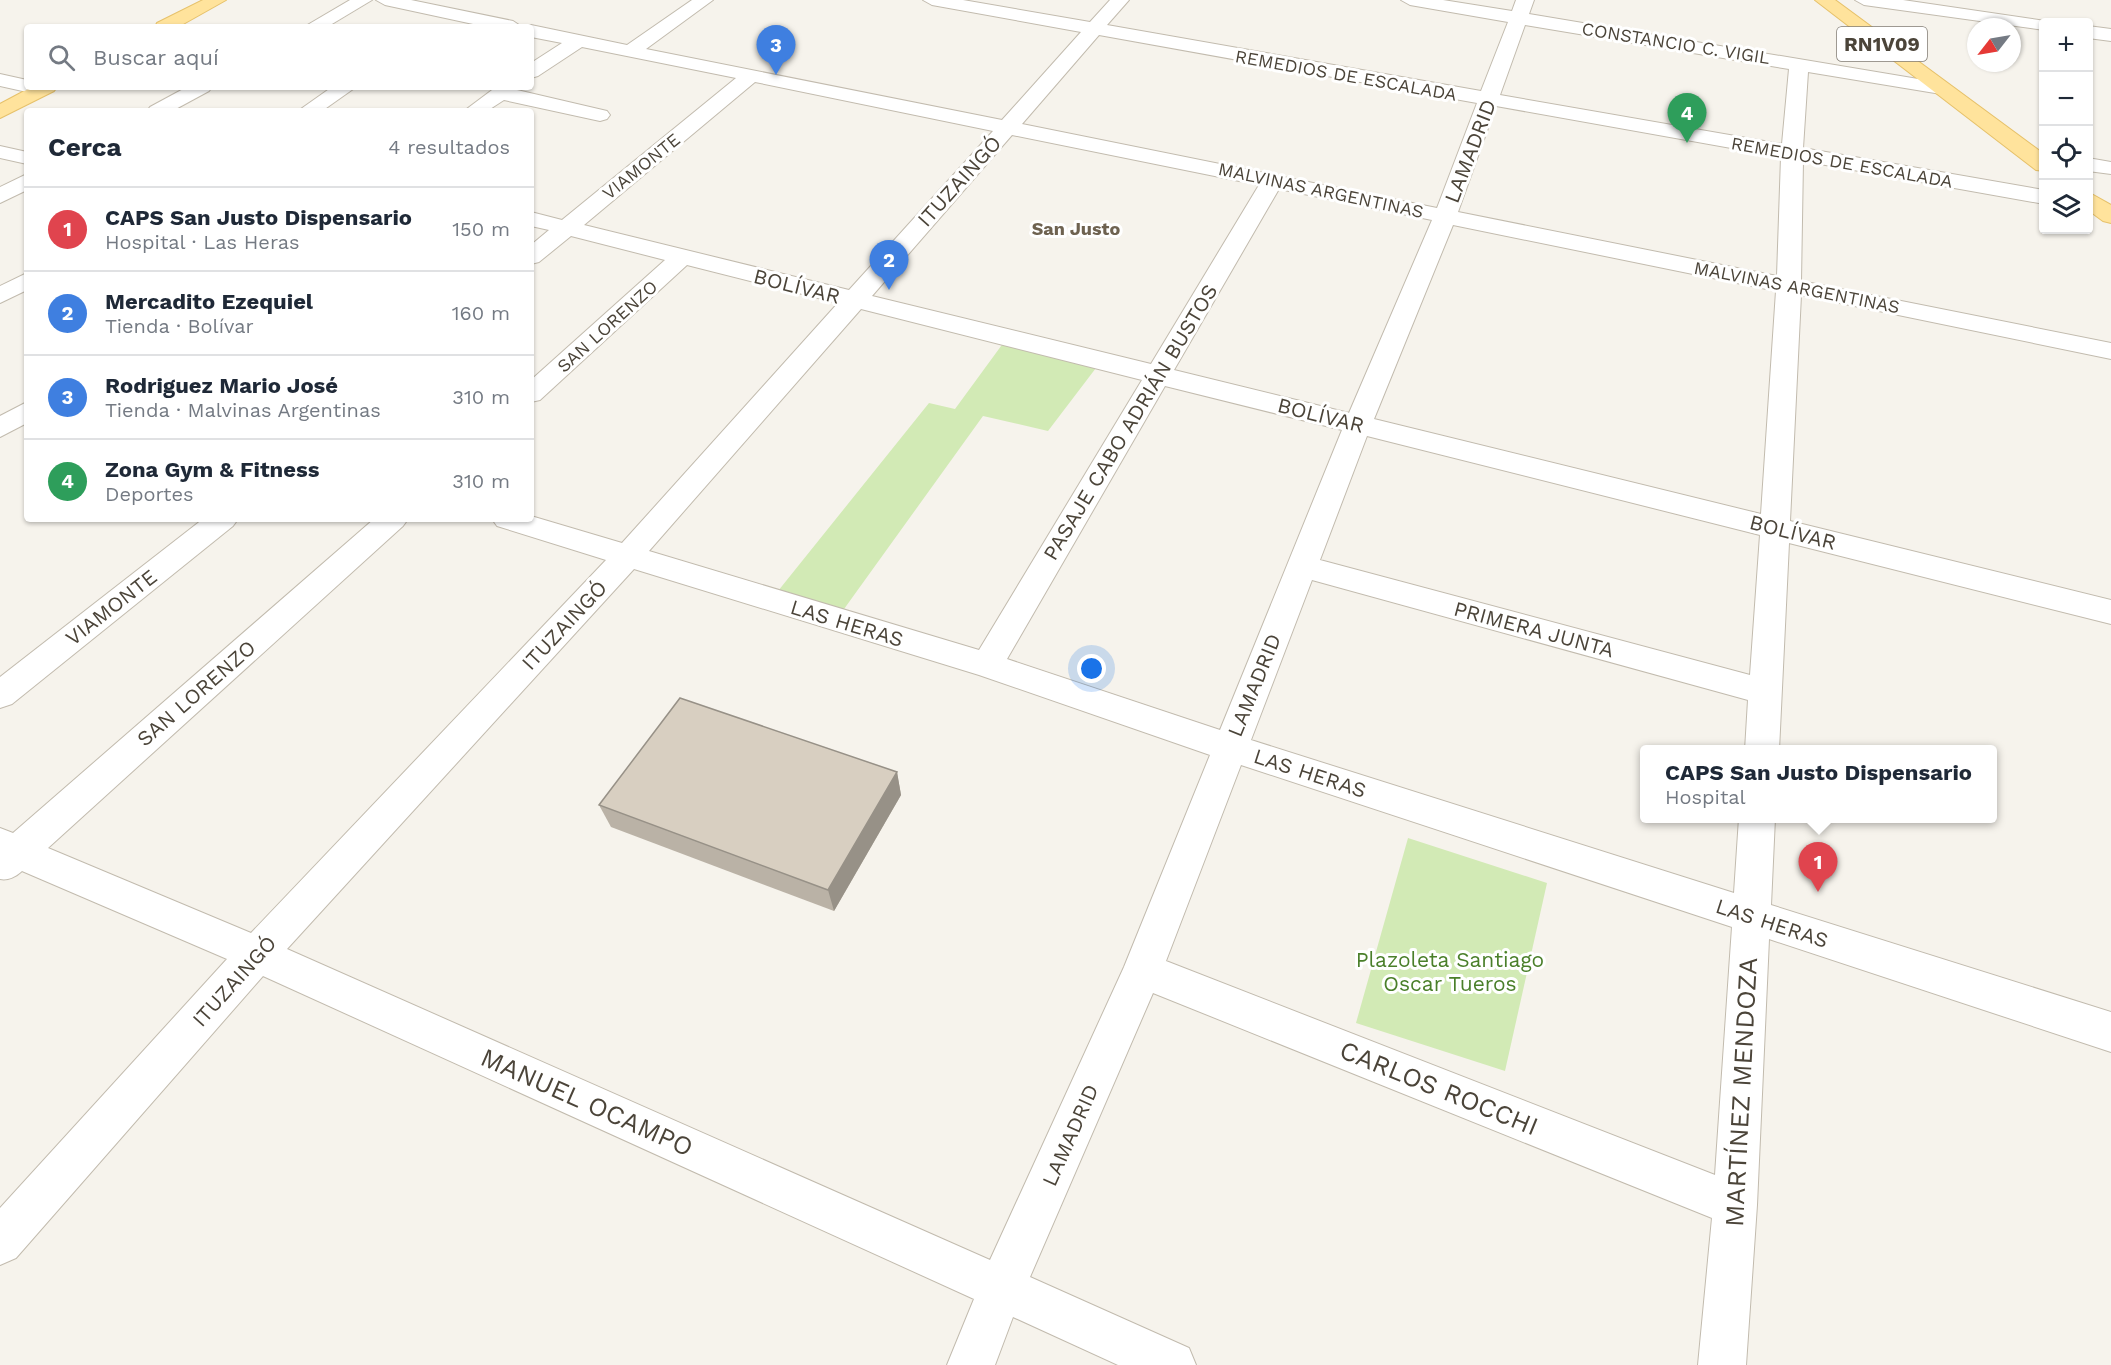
<!DOCTYPE html>
<html lang="es">
<meta charset="utf-8">
<style>
:root{--surface:#fff;--page:#f2f2f3;--text:#1f2937;--muted:#747a83;--line:#e0e1e3;--accent:#d93025}
body{margin:0;font-family:"Work Sans",sans-serif;background:var(--page);color:var(--text)}
.controls{position:absolute;right:18px;top:18px;display:grid;overflow:hidden;border-radius:6px;box-shadow:0 2px 4px #0004}
.controls button{width:54px;height:54px;display:grid;place-items:center;padding:0;border:0;border-bottom:2px solid var(--line);background:var(--surface);color:var(--text);font:30px sans-serif}
.compass{position:absolute;left:1967px;top:18px;width:54px;height:54px;border-radius:50%;background:var(--surface);box-shadow:0 2px 4px #0004;rotate:239deg}
.you{position:absolute;left:1092px;top:669px;width:21px;height:21px;margin:-15px;border:4px solid #fff;border-radius:50%;background:#1a73e8;box-shadow:0 0 0 9px #1a73e833}
.badge{display:grid;place-items:center;width:39px;height:39px;border-radius:50%;background:var(--accent);color:#fff;font-size:20px;font-weight:700}
.pin{position:absolute;translate:-50% -50px;filter:drop-shadow(0 2px 3px #0008)}
.pin::after{content:'';position:absolute;top:32px;width:21px;height:18px;background:inherit;clip-path:polygon(0 0,100% 0,50% 100%)}
.popup{position:absolute;left:1640px;top:745px;width:357px;height:78px;box-sizing:border-box;display:grid;place-content:center;border-radius:6px;background:var(--surface);filter:drop-shadow(0 2px 4px #0005);font-size:20px;white-space:nowrap;color:var(--muted)}
.popup b{font-size:22px;color:var(--text)}
.popup::after{content:'';position:absolute;left:50%;top:100%;margin-left:-12px;border:12px solid transparent;border-top-color:var(--surface)}
.list{margin:0;padding:0;list-style:none}
h2{display:flex;justify-content:space-between;align-items:center;height:78px;margin:0;padding:0 24px;font-size:26px}
h2 small{font-size:20px;font-weight:400;color:var(--muted)}
.list li{display:grid;grid-template-columns:39px 1fr auto;gap:18px;align-items:center;box-sizing:border-box;height:84px;padding:0 24px;border-top:2px solid var(--line)}
.list b{display:block;font-size:22px;white-space:nowrap}
.list p{margin:0;font-size:20px;white-space:nowrap;color:var(--muted)}
.list em{font-size:20px;font-style:normal;color:var(--muted)}
.icon{flex:none;width:33px;height:33px;fill:none;stroke:currentColor;stroke-width:2;stroke-linecap:round;stroke-linejoin:round}
.map{position:relative;flex:none;width:2111px;height:1365px;overflow:hidden}
.search{position:absolute;background:var(--surface);box-shadow:0 2px 4px #0004;left:24px;top:24px;width:510px;height:66px;display:flex;align-items:center;gap:15px;box-sizing:border-box;padding:0 21px;border-radius:6px;color:var(--muted);font-size:22px}
.panel{position:absolute;background:var(--surface);box-shadow:0 2px 4px #0004;left:24px;top:108px;width:510px;height:414px;border-radius:6px}
.map>svg:first-child{display:block}
.green{fill:#d2eab5}
.lines{fill:none;stroke-linecap:round;stroke-linejoin:round}
.minor-casing{stroke:#c2bbae;stroke-width:2}
.major-casing{stroke:#e6c16a;stroke-width:2}
.minor{fill:#fff;fill-rule:evenodd}
.major{fill:#ffe39c;fill-rule:evenodd}
.wall{fill:#bab2a6}
.shaded-wall{fill:#979187}
.building{fill:#d8cfc1;stroke:#979187;stroke-width:1.5}
.labels{text-anchor:middle;dominant-baseline:central;stroke-width:6;stroke-linejoin:round;paint-order:stroke}
.far-street-label{font-size:18px;fill:#4b4439;stroke:#fff}
.far-neighbourhood-label{font-size:18px;font-weight:bold;fill:#6e6250;stroke:#fff}
.shield{fill:#fff;stroke:#817c74;stroke-width:1.5}
.shield-label{font-size:20px;font-weight:bold;fill:#4b4439}
.street-label{font-size:21px;fill:#4b4439;stroke:#fff}
.park-label{font-size:21px;fill:#4a7f2a;stroke:#fff}
.near-street-label{font-size:26px;fill:#4b4439;stroke:#fff}
</style>
<div class="map">
<svg width="2111" height="1365" viewBox="0 0 2111 1365">
<rect width="100%" height="100%" fill="#f6f3ec"/>
<g class="green">
<path d="M1004,342L1099,364L1048,431L983,416L839,616L774,596L929,403L955,409Z"/>
<path d="M1408,838L1547,883L1505,1071L1356,1023Z"/>
</g>
<g class="lines">
<defs>
<g id="minor">
<path d="M350,0H372L327,27H304Z"/>
<path d="M376,0H411L513,21L522,27H487L385,5Z"/>
<path d="M692,0H713L646,49L1002,120L1081,32L932,5L923,0H963L1090,22L1110,0H1129L1107,25L1481,91L1508,22L1410,5L1401,0H1443L1512,11L1516,0H1534L1529,14L1948,84L1951,88L1948,92L1941,94L1808,72L1803,148L2044,190V204L1803,161L1801,281L2111,343V359L1801,295L1790,521L2111,600V624L1789,543L1779,750H1745L1748,700L1312,580L1251,740L1734,893L1739,818H1775L1771,905L2111,1012V1052L1769,939L1757,1205L1746,1365H1698L1712,1218L1153,993L1030,1277L1189,1348L1196,1365H1118L1013,1317L995,1365H947L974,1299L263,976L16,1258L0,1265V1208L227,959L22,871C17,876 8,881 0,879V828L13,833L374,519H408L403,526L48,848L251,933L606,560L497,526L492,519H531V516L622,543L838,303L687,265L540,400L531,402V380L665,260L571,236L539,262L531,264V245L549,230L531,226V212L562,220L736,78L582,47L538,76L531,78V63L562,43L531,37V27H525L531,25L627,45ZM1525,25L1789,69L1782,144L1500,95ZM1099,35L1477,103L1437,208L1022,124ZM755,82L993,131L849,290L584,225ZM1496,106L1781,157L1777,276L1458,212ZM1012,135L1259,185L1151,364L872,296ZM1279,189L1432,220L1349,413L1174,370ZM1453,225L1776,291L1761,514L1374,419ZM861,309L1142,380L979,650L649,551ZM1165,386L1342,430L1220,730L1007,659ZM1367,436L1760,535L1750,675L1320,560ZM634,569L979,675L1210,755L1124,967L990,1260L287,949ZM1241,765L1732,927L1715,1175L1166,961Z"/>
<path d="M1855,0H1903L2052,22H2044V30L1864,5Z"/>
<path d="M2088,26L2111,29V41L2088,38Z"/>
<path d="M0,74L27,80V87H36L27,92L0,86Z"/>
<path d="M187,87H212L209,91L172,111H147L150,107Z"/>
<path d="M332,87H356L322,111H298Z"/>
<path d="M496,87H519L517,90L607,111L610,115L607,119L600,121L504,100L487,111H464Z"/>
<path d="M0,146L27,152V164L0,158Z"/>
<path d="M2088,158L2111,162V174L2088,171Z"/>
<path d="M27,174V190L0,203V187Z"/>
<path d="M27,273V290L0,303V286Z"/>
<path d="M27,402V423L0,437V416Z"/>
<path d="M203,519H238L233,526L12,704L0,708V677Z"/>
</g>
<g id="major">
<path d="M203,0H226L178,27H155L157,23Z"/>
<path d="M1815,0H1835L2044,154V171L2036,170Z"/>
<path d="M32,87H57L54,91L0,118V104Z"/>
<path d="M2088,192L2111,205V223L2103,221L2088,210Z"/>
</g>
</defs>
<use href="#minor" class="minor-casing"/>
<use href="#major" class="major-casing"/>
<use href="#minor" class="minor"/>
<use href="#major" class="major"/>
</g>
<path class="wall" d="M897,772L901,795L834,911L611,827L599,805Z"/>
<path class="shaded-wall" d="M897,772L901,795L834,911L828,890Z"/>
<path class="building" d="M680,698L897,772L828,890L599,805Z"/>
<g class="labels">
<g class="far-street-label">
<text transform="translate(1676 43) rotate(9)">CONSTANCIO C. VIGIL</text>
<text transform="translate(1346 75) rotate(10)">REMEDIOS DE ESCALADA</text>
<text transform="translate(1842 162) rotate(10)">REMEDIOS DE ESCALADA</text>
<text transform="translate(641 166) rotate(-39)">VIAMONTE</text>
<text transform="translate(1321 190) rotate(12)">MALVINAS ARGENTINAS</text>
<text transform="translate(1797 287) rotate(11)">MALVINAS ARGENTINAS</text>
<text transform="translate(607 326) rotate(-42)">SAN LORENZO</text>
</g>
<g class="far-neighbourhood-label">
<text x="1076" y="228">San Justo</text>
</g>
<rect class="shield" x="1837" y="27" width="90" height="34" rx="4.5"/>
<g class="shield-label">
<text x="1882" y="44">RN1V09</text>
</g>
<g class="street-label">
<text transform="translate(1470 151) rotate(-69)">LAMADRID</text>
<text transform="translate(959 181) rotate(-48)">ITUZAINGÓ</text>
<text transform="translate(797 286) rotate(14)">BOLÍVAR</text>
<text transform="translate(1321 415) rotate(14)">BOLÍVAR</text>
<text transform="translate(1130 422) rotate(-59)">PASAJE CABO ADRIÁN BUSTOS</text>
<text transform="translate(1793 532) rotate(14)">BOLÍVAR</text>
<text transform="translate(111 607) rotate(-38)">VIAMONTE</text>
<text transform="translate(847 623) rotate(17)">LAS HERAS</text>
<text transform="translate(564 625) rotate(-47)">ITUZAINGÓ</text>
<text transform="translate(1534 629) rotate(15)">PRIMERA JUNTA</text>
<text transform="translate(1254 685) rotate(-68)">LAMADRID</text>
<text transform="translate(196 693) rotate(-41)">SAN LORENZO</text>
<text transform="translate(1310 773) rotate(18)">LAS HERAS</text>
<text transform="translate(1772 923) rotate(18)">LAS HERAS</text>
<text transform="translate(234 981) rotate(-48)">ITUZAINGÓ</text>
<text transform="translate(1070 1135) rotate(-66)">LAMADRID</text>
</g>
<g class="park-label">
<text x="1450" y="959">Plazoleta Santiago<tspan x="1450" dy="24">Oscar Tueros</tspan></text>
</g>
<g class="near-street-label">
<text transform="translate(1439 1088) rotate(22)">CARLOS ROCCHI</text>
<text transform="translate(1741 1092) rotate(-87)">MARTÍNEZ MENDOZA</text>
<text transform="translate(587 1102) rotate(24)">MANUEL OCAMPO</text>
</g>
</g>
</svg>
<div class="controls">
<button>+</button>
<button>−</button>
<button><svg class="icon" aria-label="locate" viewBox="0 0 24 24"><circle cx="12" cy="12" r="6"/><path d="M12 2v4M12 18v4M2 12h4M18 12h4"/></svg></button>
<button><svg class="icon" aria-label="layers" viewBox="0 0 24 24"><path d="M12 4l9 5-9 5-9-5zM3 14l9 5 9-5"/></svg></button>
</div>
<svg class="compass" viewBox="-18 -18 36 36"><path d="M0-13l5 13h-10z" fill="#e53935"/><path d="M0 13l5-13h-10z" fill="#747a83"/></svg>
<div class="you"></div>
<div class="pin badge" style="left:1818px;top:892px;background:#e0444e">1</div>
<div class="popup"><b>CAPS San Justo Dispensario</b>Hospital</div>
<div class="pin badge" style="left:889px;top:290px;background:#3f7fe0">2</div>
<div class="pin badge" style="left:776px;top:75px;background:#3f7fe0">3</div>
<div class="pin badge" style="left:1687px;top:143px;background:#2e9e5b">4</div>
<div class="search"><svg class="icon" aria-label="search" viewBox="0 0 24 24"><circle cx="10" cy="10" r="6"/><path d="M15 15l6 6"/></svg>Buscar aquí</div>
<section class="panel">
<h2>Cerca<small>4 resultados</small></h2>
<ul class="list">
<li><span class="badge" style="background:#e0444e">1</span><div><b>CAPS San Justo Dispensario</b><p>Hospital · Las Heras</p></div><em>150 m</em></li>
<li><span class="badge" style="background:#3f7fe0">2</span><div><b>Mercadito Ezequiel</b><p>Tienda · Bolívar</p></div><em>160 m</em></li>
<li><span class="badge" style="background:#3f7fe0">3</span><div><b>Rodriguez Mario José</b><p>Tienda · Malvinas Argentinas</p></div><em>310 m</em></li>
<li><span class="badge" style="background:#2e9e5b">4</span><div><b>Zona Gym &amp; Fitness</b><p>Deportes</p></div><em>310 m</em></li>
</ul>
</section>
</div>
